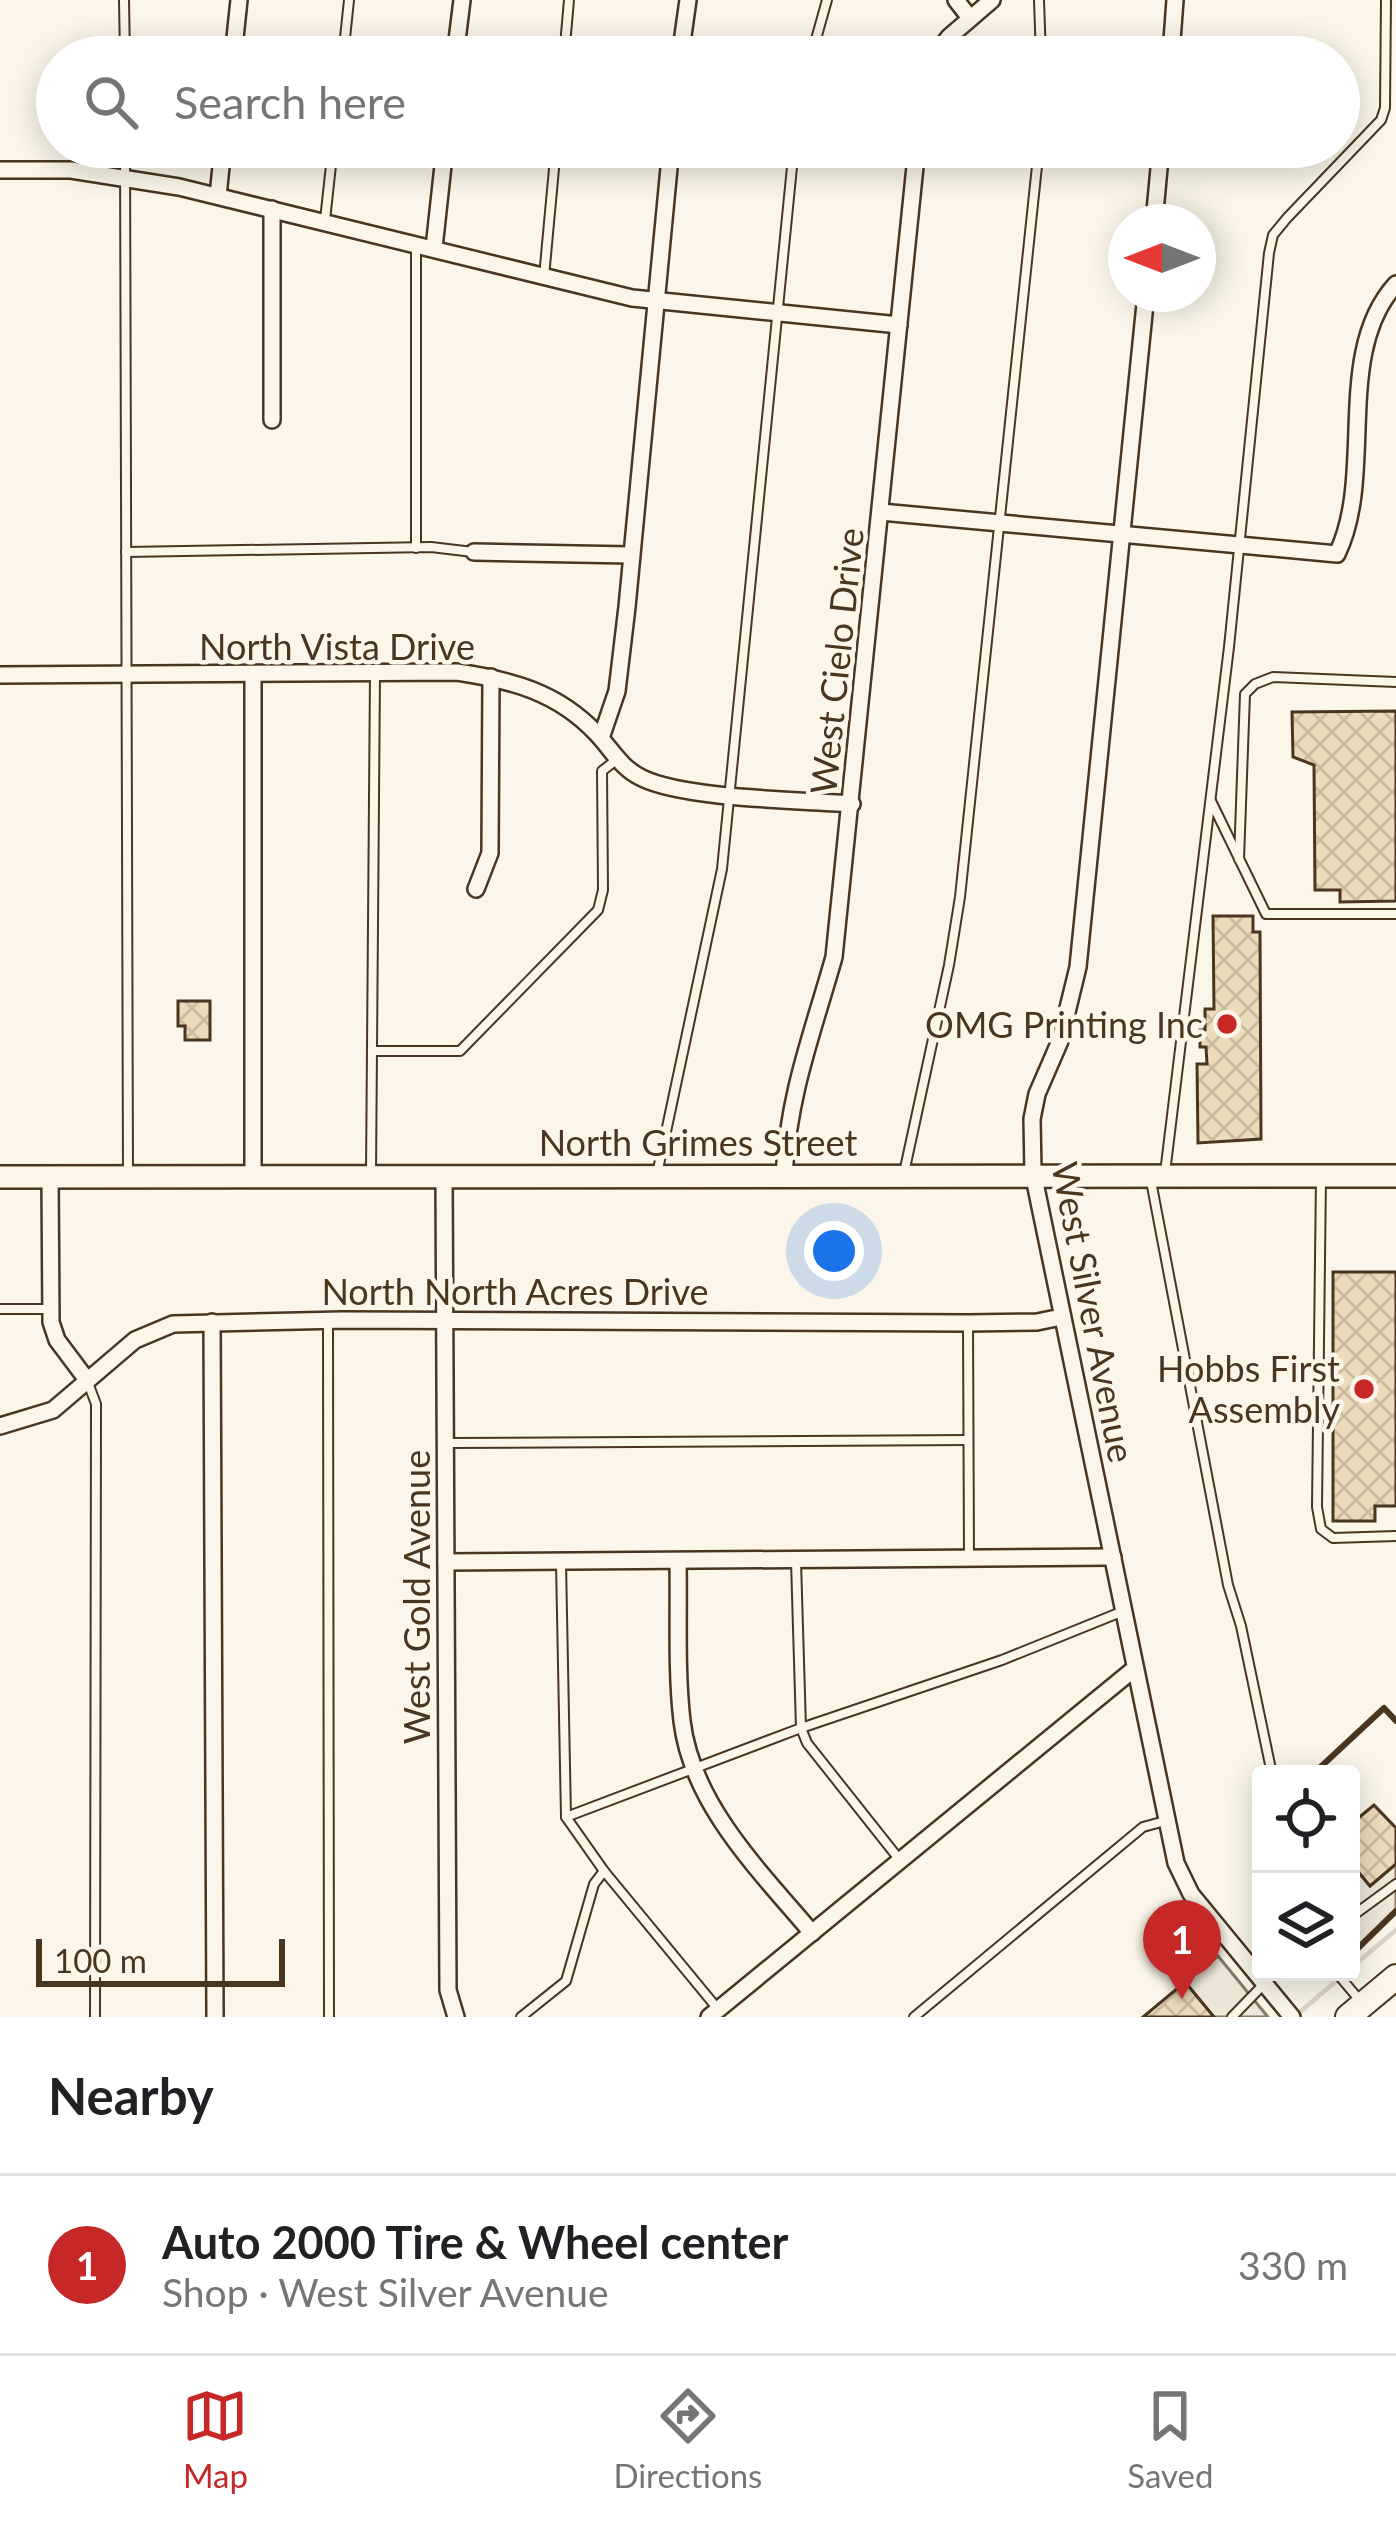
<!DOCTYPE html>
<meta charset="utf-8">
<style>
:root{--surface:#fff;--page:#f6f6f6;--text:#202124;--muted:#757577;--line:#e0e0e0;--accent:#c62828}
body{margin:0;font-family:Lato,sans-serif;background:var(--page);color:var(--text)}
.controls{position:absolute;right:36px;bottom:36px;display:grid;overflow:hidden;border-radius:12px;box-shadow:0 6px 30px #0003}
.controls button{width:108px;height:108px;display:grid;place-items:center;padding:0;border:0;border-bottom:3px solid var(--line);background:var(--surface);color:var(--text);font:60px sans-serif}
.compass{position:absolute;left:1108px;top:204px;width:108px;height:108px;border-radius:50%;background:var(--surface);box-shadow:0 6px 30px #0003;rotate:270deg}
.scale{position:absolute;left:36px;bottom:30px;width:249px;box-sizing:border-box;padding-left:12px;border:6px solid #4a3520;border-top:0;font-size:33px;line-height:42px;white-space:nowrap;color:#4a3520;-webkit-text-stroke:9px #fbf6e9;paint-order:stroke}
.you{position:absolute;left:834px;top:1251px;width:42px;height:42px;margin:-30px;border:9px solid #fff;border-radius:50%;background:#1a73e8;box-shadow:0 0 0 18px #1a73e833}
.badge{display:grid;place-items:center;width:78px;height:78px;border-radius:50%;background:var(--accent);color:#fff;font-size:39px;font-weight:700}
.pin{position:absolute;translate:-50% -99px;filter:drop-shadow(0 3px 6px #0008)}
.pin::after{content:'';position:absolute;top:63px;width:42px;height:36px;background:inherit;clip-path:polygon(0 0,100% 0,50% 100%)}
.list{margin:0;padding:0;list-style:none}
h2{display:flex;justify-content:space-between;align-items:center;height:156px;margin:0;padding:0 48px;font-size:51px}
h2 small{font-size:39px;font-weight:400;color:var(--muted)}
.list li{display:grid;grid-template-columns:78px 1fr auto;gap:36px;align-items:center;box-sizing:border-box;height:180px;padding:0 48px;border-top:3px solid var(--line)}
.list b{display:block;font-size:45px;white-space:nowrap}
.list p{margin:0;font-size:39px;white-space:nowrap;color:var(--muted)}
.list em{font-size:39px;font-style:normal;color:var(--muted)}
.icon{flex:none;width:66px;height:66px;fill:none;stroke:currentColor;stroke-width:2;stroke-linecap:round;stroke-linejoin:round}
.map{position:relative;flex:none;width:1396px;height:2017px;overflow:hidden}
.search{position:absolute;background:var(--surface);box-shadow:0 6px 30px #0003;left:36px;right:36px;top:36px;height:132px;display:flex;align-items:center;gap:30px;box-sizing:border-box;padding:0 42px;border-radius:66px;color:var(--muted);font-size:45px}
.sheet{height:336px;background:var(--surface)}
nav{display:flex;justify-content:space-around;align-items:center;box-sizing:border-box;height:168px;border-top:3px solid var(--line);background:var(--surface);font-size:33px;color:var(--muted)}
nav a{display:grid;justify-items:center;gap:6px}
nav .on{color:var(--accent)}
.map>svg:first-child{display:block}
.parking{fill:#ede7d9;stroke:#887966;stroke-width:3}
.lines{fill:none;stroke-linecap:round;stroke-linejoin:round}
.stream{stroke:#dcd4c6;stroke-width:4.5}
.building{fill:url(#building-cross-hatch);stroke:#4a3520;stroke-width:3}
.lane-casing{stroke:#4a3520;stroke-width:12}
.street-casing{stroke:#4a3520;stroke-width:20}
.secondary-casing{stroke:#4a3520;stroke-width:26}
.primary-casing{stroke:#4a3520;stroke-width:28}
.lane{stroke:#fbf6e9;stroke-width:8}
.street{stroke:#fbf6e9;stroke-width:15}
.secondary{stroke:#fbf6e9;stroke-width:21}
.primary{stroke:#fbf6e9;stroke-width:24}
.wall{stroke:#4a3520;stroke-width:6}
.poi-dot{fill:#c62828;stroke:#fbf6e9;stroke-width:4.5}
.labels{text-anchor:middle;dominant-baseline:central;stroke-width:9;stroke-linejoin:round;paint-order:stroke}
.street-label{font-size:36px;fill:#4a3520;stroke:#fbf6e9}
.poi-label{font-size:36px;fill:#4a3520;stroke:#fbf6e9;text-anchor:end}
</style>
<div class="map">
<svg width="1396" height="2017" viewBox="0 0 1396 2017">
<defs>
<pattern id="building-cross-hatch" width="8" height="8" patternUnits="userSpaceOnUse" patternTransform="scale(3)"><rect width="8" height="8" fill="#ecdcbc"/><path d="M0 0l8 8M0 8l8-8" fill="none" stroke="#ccbda1"/></pattern>
</defs>
<rect width="100%" height="100%" fill="#fbf6e9"/>
<g class="parking">
<path d="M1396,1864V1911L1351,1955V1878L1359,1873L1370,1886Z"/>
<path d="M1218,1956L1268,2017H1214L1185,1982Z"/>
</g>
<g class="lines">
<g class="stream">
<path d="M1351,1968L1396,1930"/>
<path d="M1294,2017L1347,1972"/>
</g>
</g>
<g class="building">
<path d="M1396,711V901L1340,902V890H1315L1314,765L1293,757L1292,712Z"/>
<path d="M1213,916H1253V932H1260L1261,1139L1198,1143L1197,1064H1207L1206,1047H1200V1030H1205V1009H1214Z"/>
<path d="M178,1001H210V1040H185V1026H178Z"/>
<path d="M1333,1272H1396V1506H1375V1521H1333Z"/>
<path d="M1374,1805L1396,1828V1864L1370,1886L1351,1863V1824Z"/>
<path d="M1185,1982L1214,2017H1143Z"/>
</g>
<g class="lines">
<defs>
<g id="lane">
<path d="M124,0L125,57"/>
<path d="M1039,0L1041,57"/>
<path d="M343,57L349,0"/>
<path d="M564,57L569,0"/>
<path d="M811,57L827,0"/>
<path d="M125,147L128,1175"/>
<path d="M325,220L333,147"/>
<path d="M544,277L556,147"/>
<path d="M416,548V243"/>
<path d="M126,552L431,547L473,552"/>
<path d="M1211,801L1266,914H1396"/>
<path d="M1239,859L1245,694L1255,684L1273,677L1396,682"/>
<path d="M374,1051H460L598,910L603,890L602,771L616,760"/>
<path d="M904,1173L949,965L960,897L1039,147"/>
<path d="M1165,1173L1229,647L1269,253L1273,235L1287,218L1381,120L1385,108L1386,0"/>
<path d="M371,1174L375,673"/>
<path d="M657,1174L722,869L794,147"/>
<path d="M1321,1177L1317,1507L1321,1529L1333,1538L1396,1536"/>
<path d="M1151,1181L1228,1585L1241,1626L1272,1774"/>
<path d="M0,1309H49"/>
<path d="M328,1323L329,2017"/>
<path d="M968,1323L969,1559"/>
<path d="M87,1380L96,1404L95,2017"/>
<path d="M448,1443L968,1440"/>
<path d="M796,1561L801,1728L807,1743L899,1859"/>
<path d="M561,1563L566,1817L604,1871L717,2008"/>
<path d="M566,1817L801,1728L1002,1660L1121,1612"/>
<path d="M1351,1917L1396,1884"/>
<path d="M1336,1972L1362,2003"/>
<path d="M521,2017L566,1981L594,1884L604,1871"/>
<path d="M914,2017L1143,1827L1165,1821"/>
<path d="M1232,2017L1263,1985"/>
</g>
<g id="street">
<path d="M956,0L970,18"/>
<path d="M1171,49L1245,57"/>
<path d="M1171,54L1175,0"/>
<path d="M233,57L239,0"/>
<path d="M455,57L462,0"/>
<path d="M680,57L688,0"/>
<path d="M934,57L949,37L992,0"/>
<path d="M0,170H71L179,187L632,298L899,325"/>
<path d="M218,196L223,147"/>
<path d="M272,209V420"/>
<path d="M1154,222L1161,147"/>
<path d="M434,248L445,147"/>
<path d="M1146,294L1078,967L1060,1041L1037,1094L1032,1119L1033,1173L1176,1863L1191,1894L1292,2017"/>
<path d="M881,512L1337,554C1376,474 1333,353 1396,284"/>
<path d="M474,552L631,555"/>
<path d="M0,675L457,672C511,680 558,692 597,734C612,750 621,768 642,778C685,799 800,800 852,804"/>
<path d="M601,738L617,691L627,607L671,147"/>
<path d="M476,889L490,853L491,677"/>
<path d="M784,1175C789,1092 812,1035 834,957L917,147"/>
<path d="M253,1176V674"/>
<path d="M444,1176L448,1990L456,2017"/>
<path d="M50,1177L51,1322L57,1340L87,1380"/>
<path d="M212,1322L215,2017"/>
<path d="M0,1426L53,1410L135,1340L173,1324L342,1320L968,1323L1037,1322L1061,1317"/>
<path d="M446,1562L1113,1557"/>
<path d="M678,1562C679,1614 676,1669 682,1721C692,1805 760,1871 812,1933"/>
<path d="M709,2017L1134,1669"/>
</g>
<path id="secondary" d="M0,1177L1396,1176"/>
<path id="primary" d="M1348,2017L1396,1977"/>
</defs>
<use href="#lane" class="lane-casing"/>
<use href="#street" class="street-casing"/>
<use href="#secondary" class="secondary-casing"/>
<use href="#primary" class="primary-casing"/>
<use href="#lane" class="lane"/>
<use href="#street" class="street"/>
<use href="#secondary" class="secondary"/>
<use href="#primary" class="primary"/>
<g class="wall">
<path d="M1313,1774L1384,1708L1396,1721"/>
<path d="M1351,1955L1396,1911"/>
<path d="M1326,1972L1330,1978"/>
</g>
</g>
<g class="poi-dot">
<circle cx="1227" cy="1024" r="12"/>
<circle cx="1364" cy="1389" r="12"/>
</g>
<g class="labels">
<g class="street-label">
<text x="337" y="646">North Vista Drive</text>
<text transform="translate(836 661) rotate(-84)">West Cielo Drive</text>
<text x="698" y="1142">North Grimes Street</text>
<text x="515" y="1291">North North Acres Drive</text>
<text transform="translate(1094 1312) rotate(79)">West Silver Avenue</text>
<text transform="translate(416 1597) rotate(-90)">West Gold Avenue</text>
</g>
<g class="poi-label">
<text x="1203" y="1024">OMG Printing Inc</text>
<text x="1340" y="1368">Hobbs First<tspan x="1340" dy="41">Assembly</tspan></text>
</g>
</g>
</svg>
<div class="controls">
<button><svg class="icon" aria-label="locate" viewBox="0 0 24 24"><circle cx="12" cy="12" r="6"/><path d="M12 2v4M12 18v4M2 12h4M18 12h4"/></svg></button>
<button><svg class="icon" aria-label="layers" viewBox="0 0 24 24"><path d="M12 4l9 5-9 5-9-5zM3 14l9 5 9-5"/></svg></button>
</div>
<svg class="compass" viewBox="-18 -18 36 36"><path d="M0-13l5 13h-10z" fill="#e53935"/><path d="M0 13l5-13h-10z" fill="#757577"/></svg>
<div class="scale">100 m</div>
<div class="you"></div>
<div class="pin badge" style="left:1182px;top:1999px">1</div>
<div class="search"><svg class="icon" aria-label="search" viewBox="0 0 24 24"><circle cx="10" cy="10" r="6"/><path d="M15 15l6 6"/></svg>Search here</div>
</div>
<section class="sheet">
<h2>Nearby<small></small></h2>
<ul class="list">
<li><span class="badge">1</span><div><b>Auto 2000 Tire &amp; Wheel center</b><p>Shop · West Silver Avenue</p></div><em>330 m</em></li>
</ul>
</section>
<nav>
<a class="on"><svg class="icon" aria-label="map" viewBox="0 0 24 24"><path d="M3 6l6-2 6 2 6-2v14l-6 2-6-2-6 2zM9 4v14M15 6v14"/></svg>Map</a>
<a><svg class="icon" aria-label="directions" viewBox="0 0 24 24"><path d="M12 3l9 9-9 9-9-9zM9 14v-3h6M13 9l2 2-2 2"/></svg>Directions</a>
<a><svg class="icon" aria-label="saved" viewBox="0 0 24 24"><path d="M7 4h10v16l-5-4-5 4z"/></svg>Saved</a>
</nav>
